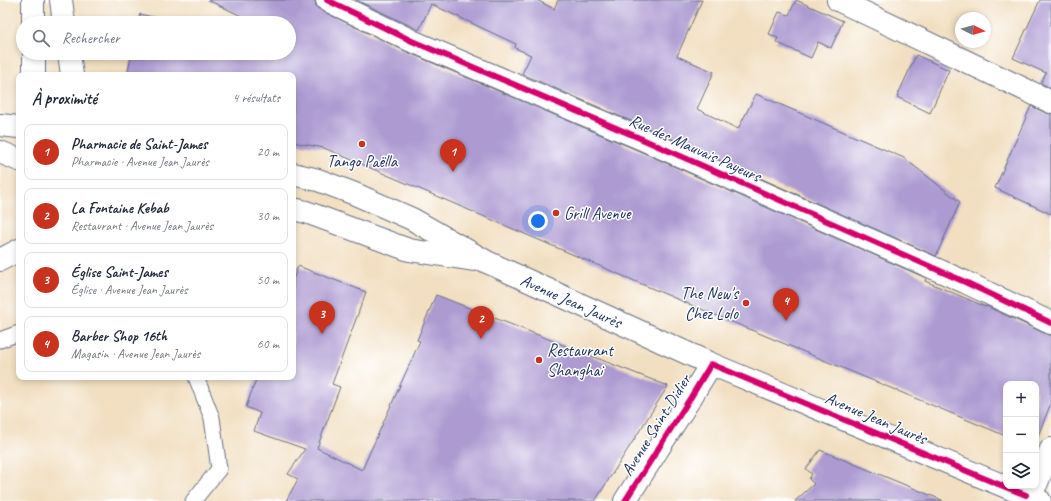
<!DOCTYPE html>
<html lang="fr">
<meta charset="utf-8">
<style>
:root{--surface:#fff;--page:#f6f6f7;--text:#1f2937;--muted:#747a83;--line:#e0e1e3;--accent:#c8321e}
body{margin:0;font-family:Caveat,sans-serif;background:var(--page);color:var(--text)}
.controls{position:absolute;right:12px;bottom:12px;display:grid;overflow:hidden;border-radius:8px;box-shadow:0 2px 6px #0003}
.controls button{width:36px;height:36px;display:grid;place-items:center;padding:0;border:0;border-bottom:1px solid var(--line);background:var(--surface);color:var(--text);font:20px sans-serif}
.compass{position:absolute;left:955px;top:12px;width:36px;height:36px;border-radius:50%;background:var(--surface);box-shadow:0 2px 6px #0003;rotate:96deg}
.you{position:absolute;left:538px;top:221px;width:14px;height:14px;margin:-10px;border:3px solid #fff;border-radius:50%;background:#1a73e8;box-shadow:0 0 0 6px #1a73e833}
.badge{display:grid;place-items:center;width:26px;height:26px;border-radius:50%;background:var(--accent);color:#fff;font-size:13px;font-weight:700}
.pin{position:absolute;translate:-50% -33px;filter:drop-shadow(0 1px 2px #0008)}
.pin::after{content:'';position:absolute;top:21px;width:14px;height:12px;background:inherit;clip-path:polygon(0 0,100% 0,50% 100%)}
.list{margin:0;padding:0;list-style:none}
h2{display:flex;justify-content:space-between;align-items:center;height:52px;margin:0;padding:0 16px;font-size:17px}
h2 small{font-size:13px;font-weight:400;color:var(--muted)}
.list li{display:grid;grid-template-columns:26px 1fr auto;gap:12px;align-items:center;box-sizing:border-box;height:56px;margin:0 8px 8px;padding:0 8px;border:1px solid var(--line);border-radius:8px}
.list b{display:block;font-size:15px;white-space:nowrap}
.list p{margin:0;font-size:13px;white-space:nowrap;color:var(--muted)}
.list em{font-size:13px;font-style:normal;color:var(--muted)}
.icon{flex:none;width:22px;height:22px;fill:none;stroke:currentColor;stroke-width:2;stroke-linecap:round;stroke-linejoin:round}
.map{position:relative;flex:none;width:1051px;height:501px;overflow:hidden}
.search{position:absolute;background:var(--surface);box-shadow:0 2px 6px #0003;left:16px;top:16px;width:280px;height:44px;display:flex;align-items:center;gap:10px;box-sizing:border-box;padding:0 14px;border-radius:22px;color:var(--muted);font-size:15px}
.panel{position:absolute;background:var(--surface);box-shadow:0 2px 6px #0003;left:16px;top:72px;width:280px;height:308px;border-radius:8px}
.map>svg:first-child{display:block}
.building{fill:#ac9ad1}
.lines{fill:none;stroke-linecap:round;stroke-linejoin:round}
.service-casing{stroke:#666d81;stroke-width:17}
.minor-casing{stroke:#666d81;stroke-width:24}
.tertiary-casing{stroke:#666d81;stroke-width:24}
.secondary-casing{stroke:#666d81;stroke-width:24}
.service{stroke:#fff;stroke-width:15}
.minor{stroke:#fff;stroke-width:22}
.tertiary{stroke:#fff;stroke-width:22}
.secondary{stroke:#fff;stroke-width:22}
.cycleway-casing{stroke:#fff;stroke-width:8}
.cycleway{stroke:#d6006c;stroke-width:6}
.poi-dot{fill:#c8321e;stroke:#fff;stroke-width:1.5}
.labels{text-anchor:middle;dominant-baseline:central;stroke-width:3;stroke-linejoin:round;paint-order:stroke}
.street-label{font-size:17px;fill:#1b2f5e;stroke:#fff}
.poi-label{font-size:17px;fill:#1b2f5e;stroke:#fff;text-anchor:start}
</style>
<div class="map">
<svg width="1051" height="501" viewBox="0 0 1051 501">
<rect width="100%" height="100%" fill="#fff"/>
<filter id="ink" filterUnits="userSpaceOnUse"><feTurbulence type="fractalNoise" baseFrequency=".025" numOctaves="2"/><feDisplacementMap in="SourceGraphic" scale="8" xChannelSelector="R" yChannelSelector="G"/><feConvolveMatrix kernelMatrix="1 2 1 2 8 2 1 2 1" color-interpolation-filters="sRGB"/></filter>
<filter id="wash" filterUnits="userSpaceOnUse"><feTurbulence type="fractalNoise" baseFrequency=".012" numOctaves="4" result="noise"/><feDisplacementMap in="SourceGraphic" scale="16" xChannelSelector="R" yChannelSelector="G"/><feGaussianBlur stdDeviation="0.9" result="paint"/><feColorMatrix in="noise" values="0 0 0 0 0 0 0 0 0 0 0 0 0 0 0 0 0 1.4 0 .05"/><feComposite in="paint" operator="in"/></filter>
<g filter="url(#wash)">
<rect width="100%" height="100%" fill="#f2dfc1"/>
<g id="blocks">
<g class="building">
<path d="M208,0H315L316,7L322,11L407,52L637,150L926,278L925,281L986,307V306L1046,334L1051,336V403L1036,441V384H1006V436L665,294L324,148L293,142V75H127L132,53H289V23H256Z"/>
<path d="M356,0H537L554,9L558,0H702L677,56L714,72L697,109L738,129L756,94L904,158L960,202L936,256L647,128L522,74L531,55L515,48L516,44L431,4L419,30Z"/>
<path d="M796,0L843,21L831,48L818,42L811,58L776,42L778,38L769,34L779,12L789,15Z"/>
<path d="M1040,0H1051V88L1041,83L1046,73L1013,58Z"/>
<path d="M140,14L176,23H138Z"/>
<path d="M916,55L949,70L930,113L897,97Z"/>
<path d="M1031,106L1046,113L1051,114V214L995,188Z"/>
<path d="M298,266L366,292L332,384L340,387L317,448L362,470L420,341L417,340L436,295L668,386L595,501H286L298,479L288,474L305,449L254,431L260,413L246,407L257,377H293V280Z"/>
<path d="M820,450L942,500V501H795L814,484L809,479L812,474L806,469Z"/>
</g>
</g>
</g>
<g filter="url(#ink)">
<use href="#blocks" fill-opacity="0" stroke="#666d81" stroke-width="1"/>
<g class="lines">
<defs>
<g id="service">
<path d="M0,340L19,333"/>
<path d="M193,501L219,469L212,418L196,377"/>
</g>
<g id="minor">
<path d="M327,0L412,41L642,139L965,282L1051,323"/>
<path d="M838,0L1051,102"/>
<path d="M1036,485L1051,449"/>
</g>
<g id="tertiary">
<path d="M33,0V23"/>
<path d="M61,0L64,23"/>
<path d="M69,53L72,75"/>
<path d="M34,75V53"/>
<path d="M0,260L19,250"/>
<path d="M625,501L691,397L711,364"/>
</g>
<g id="secondary">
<path d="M0,125L19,127"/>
<path d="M0,152L19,160"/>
<path d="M293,174L318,180L355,194L412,219L487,262L711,364L1040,501"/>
<path d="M293,209L306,212L409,250L474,260"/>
</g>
</defs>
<use href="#service" class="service-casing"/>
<use href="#minor" class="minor-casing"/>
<use href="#tertiary" class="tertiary-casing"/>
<use href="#secondary" class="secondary-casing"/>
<use href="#service" class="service"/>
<use href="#minor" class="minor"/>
<use href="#tertiary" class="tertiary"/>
<use href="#secondary" class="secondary"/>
<defs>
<g id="cycleway">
<path d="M327,0L412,41L642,139L965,282L1051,323"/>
<path d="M625,501L691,397L711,364L993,482L1026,495"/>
</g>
</defs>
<use href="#cycleway" class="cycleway-casing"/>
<use href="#cycleway" class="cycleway"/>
</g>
</g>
<g class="poi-dot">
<circle cx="362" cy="144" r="4"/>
<circle cx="556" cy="213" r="4"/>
<circle cx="746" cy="303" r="4"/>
<circle cx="539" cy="360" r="4"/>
</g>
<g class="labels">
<g class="street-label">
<text transform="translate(695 148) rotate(24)">Rue des Mauvais Payeurs</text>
<text transform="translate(571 301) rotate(24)">Avenue Jean Jaurès</text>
<text transform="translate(876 418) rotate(23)">Avenue Jean Jaurès</text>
<text transform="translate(656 425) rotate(-58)">Avenue Saint-Didier</text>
</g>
<g class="poi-label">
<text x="362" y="161" text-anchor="middle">Tango Paëlla</text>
<text x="564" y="213">Grill Avenue</text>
<text x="738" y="293" text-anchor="end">The New's<tspan x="738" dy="20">Chez Lolo</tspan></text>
<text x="547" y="350">Restaurant<tspan x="547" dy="20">Shanghai</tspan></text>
</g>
</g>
</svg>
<div class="controls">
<button>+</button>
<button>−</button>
<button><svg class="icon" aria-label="layers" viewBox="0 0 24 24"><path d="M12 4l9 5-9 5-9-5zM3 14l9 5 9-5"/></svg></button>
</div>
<svg class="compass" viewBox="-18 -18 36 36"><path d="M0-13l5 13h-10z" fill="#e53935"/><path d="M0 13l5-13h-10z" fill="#747a83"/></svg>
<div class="you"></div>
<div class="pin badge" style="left:453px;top:172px">1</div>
<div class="pin badge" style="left:481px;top:339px">2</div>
<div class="pin badge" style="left:322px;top:334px">3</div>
<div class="pin badge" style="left:786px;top:321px">4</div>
<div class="search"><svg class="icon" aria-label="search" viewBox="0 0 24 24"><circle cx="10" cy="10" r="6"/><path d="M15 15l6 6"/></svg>Rechercher</div>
<section class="panel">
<h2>À proximité<small>4 résultats</small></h2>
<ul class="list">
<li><span class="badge">1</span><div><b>Pharmacie de Saint-James</b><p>Pharmacie · Avenue Jean Jaurès</p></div><em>20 m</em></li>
<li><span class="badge">2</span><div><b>La Fontaine Kebab</b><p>Restaurant · Avenue Jean Jaurès</p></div><em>30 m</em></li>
<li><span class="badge">3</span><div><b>Église Saint-James</b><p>Église · Avenue Jean Jaurès</p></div><em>50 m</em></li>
<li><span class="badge">4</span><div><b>Barber Shop 16th</b><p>Magasin · Avenue Jean Jaurès</p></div><em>60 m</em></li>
</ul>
</section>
</div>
